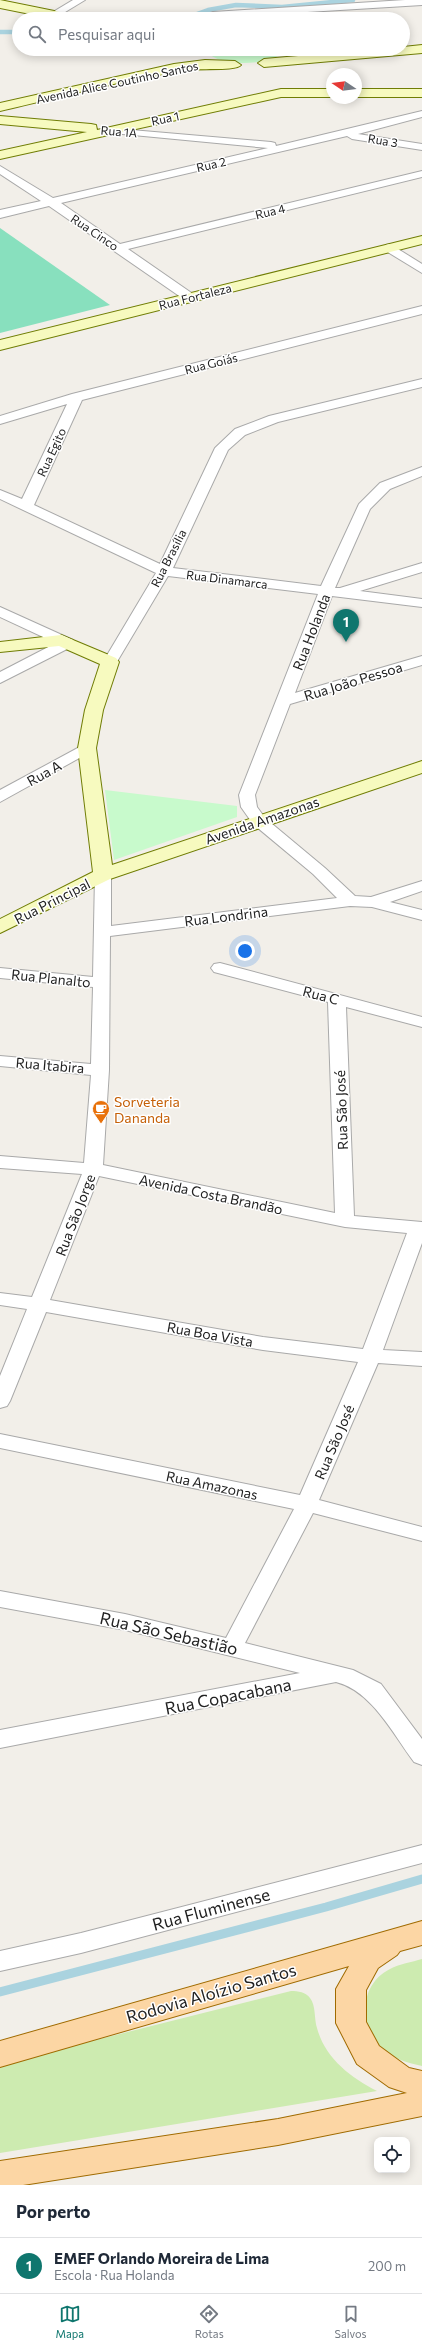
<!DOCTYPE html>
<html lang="pt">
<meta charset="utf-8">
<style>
:root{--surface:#fff;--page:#f6f6f7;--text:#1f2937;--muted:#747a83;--line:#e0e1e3;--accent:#0f766e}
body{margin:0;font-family:Commissioner,sans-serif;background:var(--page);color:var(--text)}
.controls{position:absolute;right:12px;bottom:12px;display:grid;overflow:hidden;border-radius:8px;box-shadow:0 2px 10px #0003}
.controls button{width:36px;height:36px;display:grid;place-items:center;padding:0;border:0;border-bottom:1px solid var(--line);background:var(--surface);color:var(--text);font:20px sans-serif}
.compass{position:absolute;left:326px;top:68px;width:36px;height:36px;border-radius:50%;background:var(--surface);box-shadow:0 2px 10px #0003;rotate:283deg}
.you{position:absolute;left:245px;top:951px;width:14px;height:14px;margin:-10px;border:3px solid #fff;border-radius:50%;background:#1a73e8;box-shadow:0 0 0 6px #1a73e833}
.badge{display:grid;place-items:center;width:26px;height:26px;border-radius:50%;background:var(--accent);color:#fff;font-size:13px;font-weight:700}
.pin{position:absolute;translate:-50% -33px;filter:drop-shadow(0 1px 2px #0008)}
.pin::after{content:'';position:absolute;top:21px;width:14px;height:12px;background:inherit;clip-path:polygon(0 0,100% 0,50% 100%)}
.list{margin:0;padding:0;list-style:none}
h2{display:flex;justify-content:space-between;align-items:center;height:52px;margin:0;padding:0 16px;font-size:17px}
h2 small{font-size:13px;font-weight:400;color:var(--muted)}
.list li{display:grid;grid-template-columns:26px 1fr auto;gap:12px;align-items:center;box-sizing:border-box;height:56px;padding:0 16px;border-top:1px solid var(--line)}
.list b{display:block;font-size:15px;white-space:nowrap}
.list p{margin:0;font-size:13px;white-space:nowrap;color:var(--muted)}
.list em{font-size:13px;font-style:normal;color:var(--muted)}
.icon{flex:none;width:22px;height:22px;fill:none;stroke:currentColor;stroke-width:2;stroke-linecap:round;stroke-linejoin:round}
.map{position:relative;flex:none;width:422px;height:2185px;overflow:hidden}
.search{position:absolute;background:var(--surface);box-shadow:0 2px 10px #0003;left:12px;right:12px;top:12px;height:44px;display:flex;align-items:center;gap:10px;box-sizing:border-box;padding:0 14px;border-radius:22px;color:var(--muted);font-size:15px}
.sheet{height:108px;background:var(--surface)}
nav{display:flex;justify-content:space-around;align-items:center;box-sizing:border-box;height:56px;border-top:1px solid var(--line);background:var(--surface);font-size:11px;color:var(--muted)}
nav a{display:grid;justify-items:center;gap:2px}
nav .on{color:var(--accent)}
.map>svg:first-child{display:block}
.grass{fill:#cdebb0}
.park{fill:#c8facc}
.pitch{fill:#88e0be}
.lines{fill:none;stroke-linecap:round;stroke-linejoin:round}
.stream-far1{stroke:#aad3df;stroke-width:4.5}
.stream{stroke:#aad3df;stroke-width:9}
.street-casing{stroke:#a9a9a9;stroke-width:2}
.secondary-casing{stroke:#707d05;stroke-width:2}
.primary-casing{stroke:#a06b00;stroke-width:2}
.street{fill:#fff;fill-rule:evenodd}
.secondary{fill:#f7fabf;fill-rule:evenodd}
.primary{fill:#fcd6a4;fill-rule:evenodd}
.labels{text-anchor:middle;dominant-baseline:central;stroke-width:3;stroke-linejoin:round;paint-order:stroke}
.far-street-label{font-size:12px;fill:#222;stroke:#fff}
.street-label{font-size:14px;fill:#222;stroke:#fff}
.food-label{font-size:14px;fill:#c56008;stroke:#fff;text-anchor:start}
.near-street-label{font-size:17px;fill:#222;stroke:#fff}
</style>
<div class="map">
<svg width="422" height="2185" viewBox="0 0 422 2185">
<rect width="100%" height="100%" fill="#f2efe9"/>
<g class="grass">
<path d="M422,1959V2066C408,2063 394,2059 383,2049C359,2027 358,1985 390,1969C399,1964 412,1962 422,1959Z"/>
<path d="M291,1991C298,1991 306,1992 310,1998C316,2005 314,2019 317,2028C325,2058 350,2077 377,2091L0,2153V2064Z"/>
</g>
<g class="park">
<path d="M206,49H284V50C275,67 212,68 206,49Z"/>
<path d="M105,790L237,806V817L114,860Z"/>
</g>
<path class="pitch" d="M0,228L110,305L0,333Z"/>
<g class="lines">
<g class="stream-far1">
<path d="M183,19L208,10L236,5L282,7L353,0"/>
<path d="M0,32H19"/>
</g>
<path class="stream" d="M0,1992L326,1907L422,1879"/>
<defs>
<g id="street">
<path d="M73,0H85L57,17H49L48,15Z"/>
<path d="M405,0H422V5L193,19L213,12Z"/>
<path d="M422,111V117L358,134L422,144V150L352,139L347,136L61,203L120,244L422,171V177L128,249L193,294L195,297L193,300H185L49,206L0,218V210L41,201L0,174V166L53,198L268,148L112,133L108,132V128L271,142L275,143L276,146Z"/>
<path d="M390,244L422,264V273L386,251L384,248L386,245Z"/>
<path d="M422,306V314L82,400L34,505L160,564L215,448L235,429L269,416L422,379V387L278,422L245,435L228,450L173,568L321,586L359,504L380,483L422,467V476L390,489L370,509L335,588H340L422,563V572L360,591L422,599V607L332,596L295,693L422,656V665L290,704L255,795L257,807L265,818L325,868L355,896L371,897L422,881V891L390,902L422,910V920L372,907L350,906L110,936L109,1070L103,1165L335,1213L328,1002L214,972L211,968L214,964L220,963L422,1017V1027L346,1007L354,1216L422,1222V1243L383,1350L422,1352V1366L378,1363L319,1500L422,1527V1541L313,1513L245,1643L353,1670L381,1684L422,1739V1765L414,1762C393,1734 372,1691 336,1682L0,1748V1730L300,1673L125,1630L0,1607V1591L125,1614L226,1638L294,1509L0,1448V1434L300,1495L358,1362L263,1350L46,1312L10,1401L7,1406L0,1408V1376L27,1309L0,1305V1293L32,1297L82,1174L0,1168V1156L84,1163L91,1075L0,1066V1056L91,1064L93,987L0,978V968L93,977L95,875L97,872H109L111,875V926L337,898L313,874L253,824L241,807L239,795L318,594L168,576L115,665H105L103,662L156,573L0,499V490L22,499L67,404L0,424V416L72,394ZM99,1176L345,1227L407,1233L363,1349L263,1337L50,1300Z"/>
<path d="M0,607L73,640L75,643L73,646L0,683V672L56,643L0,617Z"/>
<path d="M87,743L92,745L95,748L92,751L0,802V790Z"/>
<path d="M422,1845V1863L81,1953L0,1971V1951L81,1933Z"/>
</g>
<g id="secondary">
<path d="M0,0L74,15L80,19H55L0,8Z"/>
<path d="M422,45V53L264,67L258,63L264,59L378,49H403V47Z"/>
<path d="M180,49H204V50L198,54L181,52Z"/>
<path d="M205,60L235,61L241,65C237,71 201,68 191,70C127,78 63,97 0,111V103L174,64Z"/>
<path d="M281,89H332V97H281L0,159V151L87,132L0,124V116L91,124L96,125L97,130Z"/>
<rect x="356" y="89" width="66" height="8"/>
<path d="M422,236V244L0,350V340Z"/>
<path d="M61,635L116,658L119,662L103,710L96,748L112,865L422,761V773L110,879L0,933V919L93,872L78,748L85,710L100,664L59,646L0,652V642Z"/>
</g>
<path id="primary" d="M422,1921V1945L400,1951L397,1955L378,1968L366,1990V2022L379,2046L409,2068L422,2071V2116L278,2145L23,2185H0V2161L278,2119L407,2093L389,2087L357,2064L336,2023V1989L349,1966L0,2067V2041Z"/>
</defs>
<use href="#street" class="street-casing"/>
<use href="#secondary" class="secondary-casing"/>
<use href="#primary" class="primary-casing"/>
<use href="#street" class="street"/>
<use href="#secondary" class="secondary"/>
<use href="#primary" class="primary"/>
</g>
<defs>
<symbol id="cafe-pin" viewBox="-11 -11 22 30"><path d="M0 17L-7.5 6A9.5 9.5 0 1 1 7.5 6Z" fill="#e8710a" stroke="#fff"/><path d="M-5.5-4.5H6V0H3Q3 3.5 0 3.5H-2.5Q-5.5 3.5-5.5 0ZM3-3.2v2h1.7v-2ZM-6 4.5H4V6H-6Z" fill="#fff"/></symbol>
</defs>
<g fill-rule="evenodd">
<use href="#cafe-pin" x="91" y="1099" width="20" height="27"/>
</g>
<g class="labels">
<g class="far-street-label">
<text transform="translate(117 82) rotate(-12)">Avenida Alice Coutinho Santos</text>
<text transform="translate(165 118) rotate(-12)">Rua 1</text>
<text transform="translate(119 131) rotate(5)">Rua 1A</text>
<text transform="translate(383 140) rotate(9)">Rua 3</text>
<text transform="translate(211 164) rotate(-13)">Rua 2</text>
<text transform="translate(270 211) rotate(-14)">Rua 4</text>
<text transform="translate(95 232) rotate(34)">Rua Cinco</text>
<text transform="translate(195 296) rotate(-14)">Rua Fortaleza</text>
<text transform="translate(211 363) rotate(-14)">Rua Goiás</text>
<text transform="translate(51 452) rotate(-65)">Rua Egito</text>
<text transform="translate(168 558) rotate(-63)">Rua Brasília</text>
<text transform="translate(227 579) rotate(7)">Rua Dinamarca</text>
</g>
<g class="street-label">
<text transform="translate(311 632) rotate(-69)">Rua Holanda</text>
<text transform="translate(353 681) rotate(-17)">Rua João Pessoa</text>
<text transform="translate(44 773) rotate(-29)">Rua A</text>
<text transform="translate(262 820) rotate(-19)">Avenida Amazonas</text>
<text transform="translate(52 901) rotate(-27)">Rua Principal</text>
<text transform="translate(226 916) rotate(-7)">Rua Londrina</text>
<text transform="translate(51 978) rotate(6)">Rua Planalto</text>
<text transform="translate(321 995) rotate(15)">Rua C</text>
<text transform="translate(50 1065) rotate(5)">Rua Itabira</text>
<text transform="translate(341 1110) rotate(-92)">Rua São José</text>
<text transform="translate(211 1194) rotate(12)">Avenida Costa Brandão</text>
<text transform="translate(75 1215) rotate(-69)">Rua São Jorge</text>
<text transform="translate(210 1334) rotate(10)">Rua Boa Vista</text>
<text transform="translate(334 1442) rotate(-67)">Rua São José</text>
<text transform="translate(212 1485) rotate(12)">Rua Amazonas</text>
</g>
<g class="food-label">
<text x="114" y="1101">Sorveteria<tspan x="114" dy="16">Dananda</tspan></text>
</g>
<g class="near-street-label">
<text transform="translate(169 1633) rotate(13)">Rua São Sebastião</text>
<text transform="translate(228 1696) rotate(-11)">Rua Copacabana</text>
<text transform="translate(211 1909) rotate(-15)">Rua Fluminense</text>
<text transform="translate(211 1993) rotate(-16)">Rodovia Aloízio Santos</text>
</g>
</g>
</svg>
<div class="controls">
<button><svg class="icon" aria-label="locate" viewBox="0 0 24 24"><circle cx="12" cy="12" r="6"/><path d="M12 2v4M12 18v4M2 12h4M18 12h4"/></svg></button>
</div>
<svg class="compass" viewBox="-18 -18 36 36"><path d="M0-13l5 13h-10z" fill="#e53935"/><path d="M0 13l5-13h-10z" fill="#747a83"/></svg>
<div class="you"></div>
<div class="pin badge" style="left:346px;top:642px">1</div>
<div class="search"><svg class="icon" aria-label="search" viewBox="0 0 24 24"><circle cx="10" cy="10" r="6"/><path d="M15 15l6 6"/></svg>Pesquisar aqui</div>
</div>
<section class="sheet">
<h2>Por perto<small></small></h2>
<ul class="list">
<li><span class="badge">1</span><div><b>EMEF Orlando Moreira de Lima</b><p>Escola · Rua Holanda</p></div><em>200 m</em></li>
</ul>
</section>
<nav>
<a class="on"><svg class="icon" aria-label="map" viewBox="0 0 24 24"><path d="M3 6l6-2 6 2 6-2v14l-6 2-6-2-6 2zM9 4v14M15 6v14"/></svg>Mapa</a>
<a><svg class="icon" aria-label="directions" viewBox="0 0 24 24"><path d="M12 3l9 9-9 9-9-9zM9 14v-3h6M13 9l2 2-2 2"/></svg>Rotas</a>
<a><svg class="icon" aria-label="saved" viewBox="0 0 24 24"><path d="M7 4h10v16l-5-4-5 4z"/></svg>Salvos</a>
</nav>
